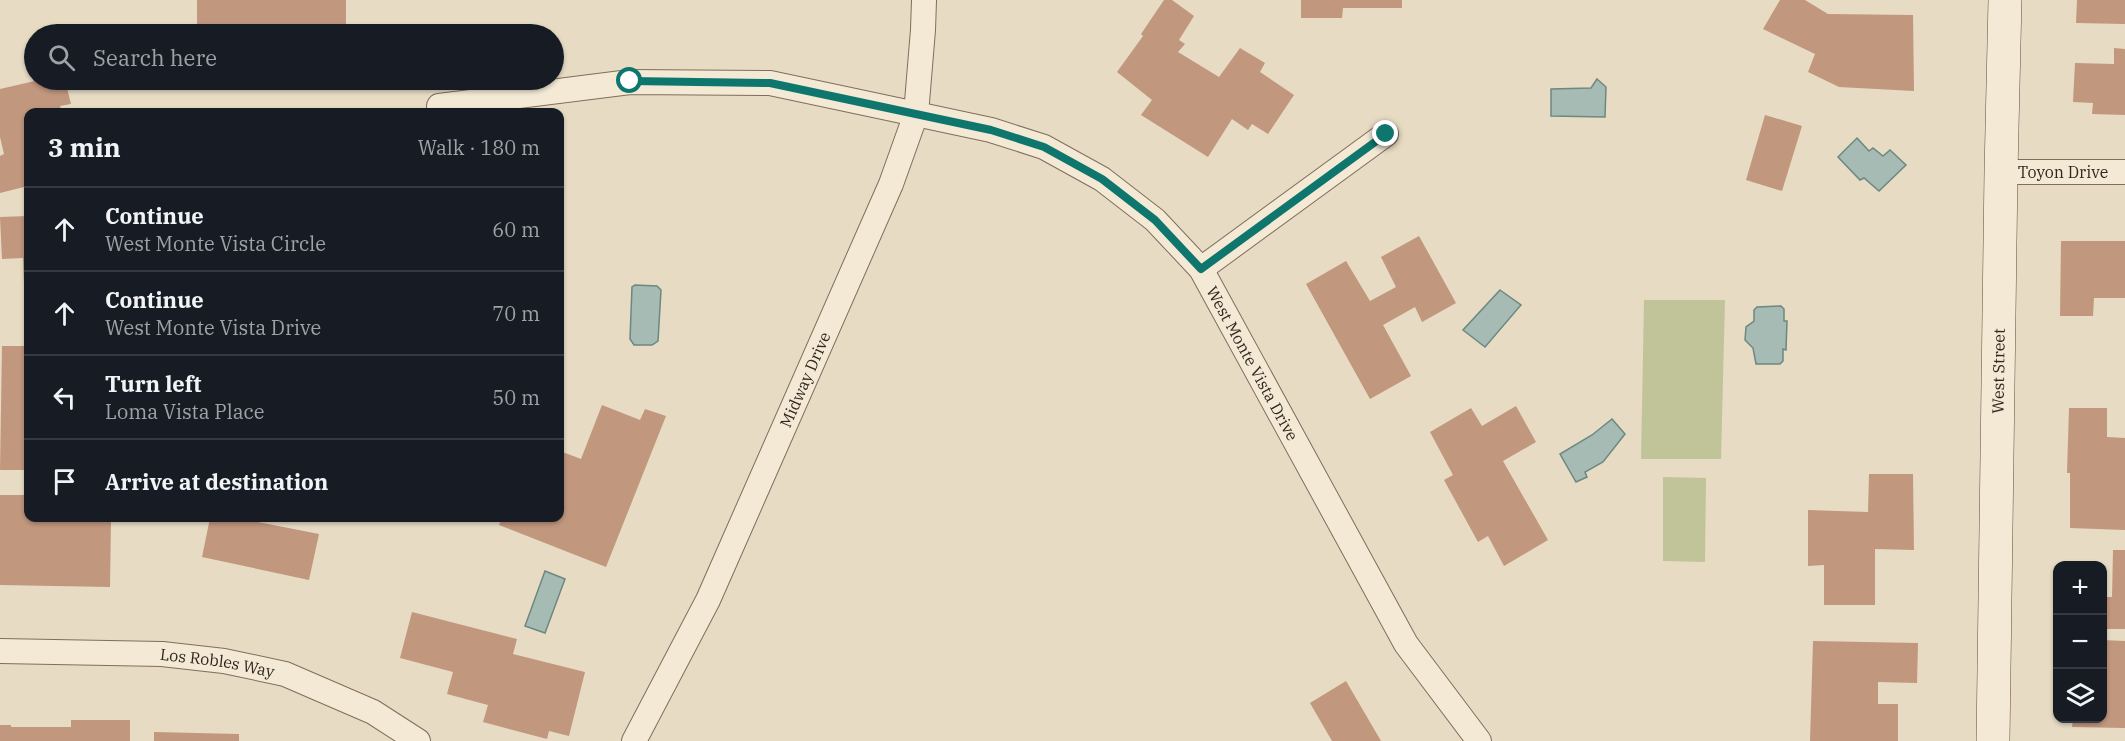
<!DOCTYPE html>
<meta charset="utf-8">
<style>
:root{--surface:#171b24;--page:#242831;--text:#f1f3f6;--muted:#9ea1a6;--line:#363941}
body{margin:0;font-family:"IBM Plex Serif",serif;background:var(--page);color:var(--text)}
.controls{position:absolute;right:18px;bottom:18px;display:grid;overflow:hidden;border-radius:12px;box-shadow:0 2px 4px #0004}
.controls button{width:54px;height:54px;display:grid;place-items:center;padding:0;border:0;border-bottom:2px solid var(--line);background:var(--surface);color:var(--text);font:30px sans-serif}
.stop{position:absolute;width:18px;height:18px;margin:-14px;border:4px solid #0f766e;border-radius:50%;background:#fff}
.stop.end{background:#0f766e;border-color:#fff;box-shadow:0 2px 6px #0008}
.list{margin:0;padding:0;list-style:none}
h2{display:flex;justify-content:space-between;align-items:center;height:78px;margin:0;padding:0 24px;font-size:26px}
h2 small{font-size:20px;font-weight:400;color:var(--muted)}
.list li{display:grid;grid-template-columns:39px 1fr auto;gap:18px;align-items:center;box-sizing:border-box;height:84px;padding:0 24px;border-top:2px solid var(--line)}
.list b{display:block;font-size:22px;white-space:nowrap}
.list p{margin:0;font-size:20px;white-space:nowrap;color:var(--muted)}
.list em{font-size:20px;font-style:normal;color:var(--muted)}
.icon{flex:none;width:33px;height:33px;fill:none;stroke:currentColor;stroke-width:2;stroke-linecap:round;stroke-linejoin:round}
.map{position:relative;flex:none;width:2125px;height:741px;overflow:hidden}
.search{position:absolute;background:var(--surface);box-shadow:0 2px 4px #0004;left:24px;top:24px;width:540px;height:66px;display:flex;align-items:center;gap:15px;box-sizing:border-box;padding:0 21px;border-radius:33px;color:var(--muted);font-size:22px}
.panel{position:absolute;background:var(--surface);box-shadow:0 2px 4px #0004;left:24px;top:108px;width:540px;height:414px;border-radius:12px}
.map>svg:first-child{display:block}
.green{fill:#c1c499}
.water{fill:#a5bbb4;stroke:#6d8880;stroke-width:1.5}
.building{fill:#c1977e}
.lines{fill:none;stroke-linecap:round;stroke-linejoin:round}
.street-casing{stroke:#7f6e5d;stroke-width:26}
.secondary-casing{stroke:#614f40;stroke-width:34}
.street{stroke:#f4e9d5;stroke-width:24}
.secondary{stroke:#f4e9d5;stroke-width:33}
.route{stroke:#0f766e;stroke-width:8}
.labels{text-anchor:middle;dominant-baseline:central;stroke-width:5;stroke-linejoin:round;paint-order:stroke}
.street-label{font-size:16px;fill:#31271f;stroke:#f0e6d2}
</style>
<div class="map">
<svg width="2125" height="741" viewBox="0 0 2125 741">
<rect width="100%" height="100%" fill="#e7dbc4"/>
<g class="green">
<path d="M1644,300H1725L1721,459H1641Z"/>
<path d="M1663,477L1706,478L1705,562L1663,561Z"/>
</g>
<g class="water">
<path d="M1597,79L1606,87L1605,117L1551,116V89L1591,88Z"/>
<path d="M1857,138L1869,151L1873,148L1883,156L1890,150L1906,165L1879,191L1864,178L1860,180L1838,157Z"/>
<path d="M635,285L657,286L661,290L658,341L652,345H634L630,339L632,287Z"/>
<path d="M1500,290L1521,305L1485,347L1463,330Z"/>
<path d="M1781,306L1784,309V321H1787L1786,350L1783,349V361L1780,364H1756L1753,348L1745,340L1746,327L1754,321V310L1757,307Z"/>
<path d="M1612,419L1625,434L1603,462L1585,472L1587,477L1576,482L1560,454L1592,435Z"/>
<path d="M545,571L565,579L545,633L525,626Z"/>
</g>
<g class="building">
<path d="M197,0H346V27H316V34H239V31H197Z"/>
<path d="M1164,0H1172L1194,16L1179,40L1185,44L1178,52L1219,77L1240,48L1265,63L1260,72L1294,95L1268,134L1252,124L1248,130L1232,119L1208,157L1141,115L1152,100L1117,72L1143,36L1141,34Z"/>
<path d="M1301,0H1402V8H1343L1342,18H1301Z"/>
<path d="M1780,0H1805L1828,14L1913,15L1914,91L1839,87L1808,72L1815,54L1763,29Z"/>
<path d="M2077,0H2125V24L2076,23Z"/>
<path d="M2114,48L2125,49V115L2092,114L2093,103L2073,102L2075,63L2114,64Z"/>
<path d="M39,80H65L71,104L60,106L62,112H28V186L0,193V156L4,154L0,137V89Z"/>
<path d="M1765,115L1802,126L1782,191L1746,180Z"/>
<path d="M28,216V333H26L23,258L2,259L0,217Z"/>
<path d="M1419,236L1456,303L1422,322L1415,307L1383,325L1411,376L1370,399L1306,284L1346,261L1370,301L1396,287L1381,257Z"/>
<path d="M2061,241H2125V298H2094L2093,316H2060Z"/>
<path d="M2,346H28V470H0Z"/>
<path d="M602,405L640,420L645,409L666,416L606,567L499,525L502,518H560V451L581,459Z"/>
<path d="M1516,406L1536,442L1503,461L1548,540L1504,566L1488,536L1478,542L1444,480L1453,475L1430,432L1471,408L1482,426Z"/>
<path d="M2069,408H2107V437L2125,438V530L2070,528V473H2067Z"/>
<path d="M1869,474H1913L1914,550L1875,549V605H1824V565L1808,566V510L1868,512Z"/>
<path d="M0,495H28V518L111,519L110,587L0,585Z"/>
<path d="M210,518H237L319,534L309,580L202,557Z"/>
<path d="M2113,550H2125V629H2102V597H2112Z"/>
<path d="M412,612L517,639L513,654L585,672L569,736L549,731L547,739L483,722L488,705L447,694L453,672L400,658Z"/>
<path d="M2102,640L2125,641V728L2072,727L2073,718H2102Z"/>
<path d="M1813,641L1918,643L1917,683L1878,682V704H1898V741H1810Z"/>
<path d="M1346,681L1381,741H1332L1310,703Z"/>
<path d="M71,720H130V741H0V725H11V727H71Z"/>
<path d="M154,732L239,734V741H154Z"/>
</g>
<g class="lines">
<defs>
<g id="street">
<path id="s1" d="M439,106L630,82L770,83L916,114L991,130L1044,147L1102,179L1155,220L1201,269L1406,644L1479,741"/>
<path id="s2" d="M2001,172H2125"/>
<path d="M1201,269L1386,134"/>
<path id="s3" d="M0,651L162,654L224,661L285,674L373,712L418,741"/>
<path id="s4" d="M634,741L708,600L891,184L916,114L923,30L924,0"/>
</g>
<g id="secondary">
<path id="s5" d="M1993,741L2001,172L2005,0"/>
</g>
</defs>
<use href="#street" class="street-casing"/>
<use href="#secondary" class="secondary-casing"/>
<use href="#street" class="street"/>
<use href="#secondary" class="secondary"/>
</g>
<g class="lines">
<path class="route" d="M630,81L770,83L991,130L1044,147L1102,179L1155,220L1201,269L1386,134"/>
</g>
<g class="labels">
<g class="street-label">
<text stroke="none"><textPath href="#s2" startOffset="62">Toyon Drive</textPath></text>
<text stroke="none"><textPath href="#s1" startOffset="922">West Monte Vista Drive</textPath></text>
<text stroke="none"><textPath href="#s5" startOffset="370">West Street</textPath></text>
<text stroke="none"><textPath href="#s4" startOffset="400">Midway Drive</textPath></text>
<text stroke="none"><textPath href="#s3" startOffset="218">Los Robles Way</textPath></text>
</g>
</g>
</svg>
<div class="controls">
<button>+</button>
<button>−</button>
<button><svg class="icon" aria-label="layers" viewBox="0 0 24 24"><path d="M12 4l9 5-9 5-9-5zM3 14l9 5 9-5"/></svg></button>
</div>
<div class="stop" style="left:630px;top:81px"></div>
<div class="stop end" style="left:1386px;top:134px"></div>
<div class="search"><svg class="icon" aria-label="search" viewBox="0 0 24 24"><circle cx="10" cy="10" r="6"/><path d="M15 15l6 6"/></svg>Search here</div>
<section class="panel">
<h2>3 min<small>Walk · 180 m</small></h2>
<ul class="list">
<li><svg class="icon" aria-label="ahead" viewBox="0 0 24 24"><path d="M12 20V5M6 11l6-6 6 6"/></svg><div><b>Continue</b><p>West Monte Vista Circle</p></div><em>60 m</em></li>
<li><svg class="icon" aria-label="ahead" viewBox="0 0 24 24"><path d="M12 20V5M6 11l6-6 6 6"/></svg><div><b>Continue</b><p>West Monte Vista Drive</p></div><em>70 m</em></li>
<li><svg class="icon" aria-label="left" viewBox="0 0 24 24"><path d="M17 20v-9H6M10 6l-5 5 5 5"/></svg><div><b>Turn left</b><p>Loma Vista Place</p></div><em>50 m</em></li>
<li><svg class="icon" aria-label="arrive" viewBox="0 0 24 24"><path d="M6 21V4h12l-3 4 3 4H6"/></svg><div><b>Arrive at destination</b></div></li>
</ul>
</section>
</div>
